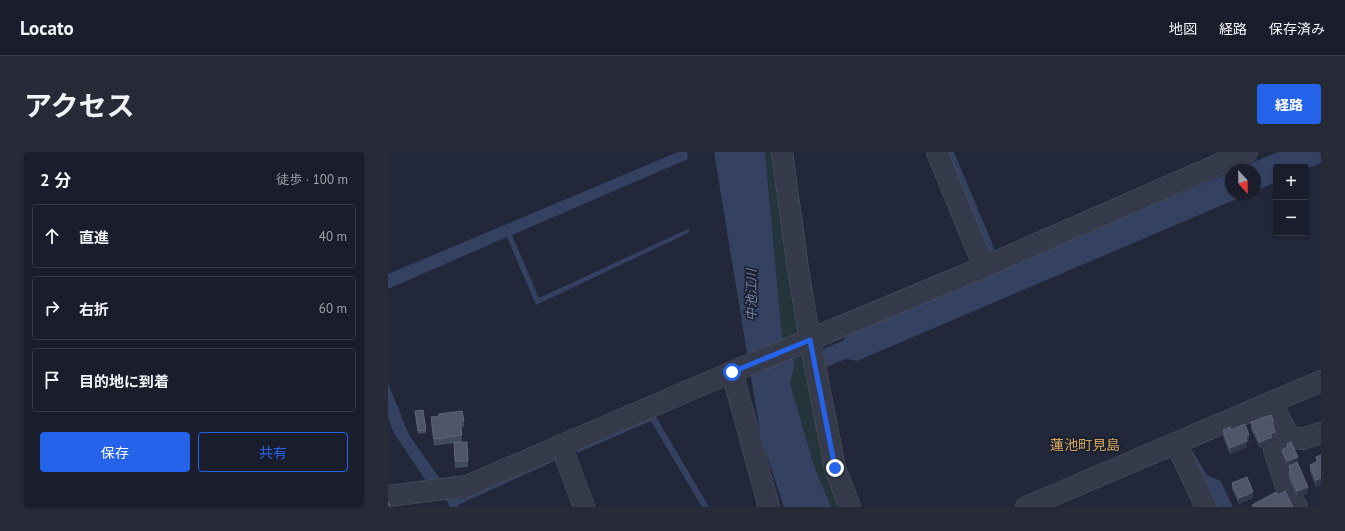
<!DOCTYPE html>
<html lang="ja">
<meta charset="utf-8">
<style>
:root{--surface:#1a1e2c;--page:#272b38;--text:#f1f3f6;--muted:#9fa2a9;--line:#383c48;--accent:#2563eb}
body{margin:0;font-family:"PT Sans","Noto Sans JP",sans-serif;background:var(--page);color:var(--text)}
.controls{position:absolute;right:12px;top:12px;display:grid;overflow:hidden;border-radius:4px;box-shadow:0 1px 3px #0004}
.controls button{width:36px;height:36px;display:grid;place-items:center;padding:0;border:0;border-bottom:1px solid var(--line);background:var(--surface);color:var(--text);font:20px sans-serif}
.compass{position:absolute;left:837px;top:12px;width:36px;height:36px;border-radius:50%;background:var(--surface);box-shadow:0 1px 3px #0004;rotate:158deg}
.stop{position:absolute;width:12px;height:12px;margin:-9px;border:3px solid #2563eb;border-radius:50%;background:#fff}
.stop.end{background:#2563eb;border-color:#fff;box-shadow:0 1px 4px #0008}
.list{margin:0;padding:0;list-style:none}
h2{display:flex;justify-content:space-between;align-items:center;height:52px;margin:0;padding:0 16px;font-size:17px}
h2 small{font-size:13px;font-weight:400;color:var(--muted)}
.list li{display:grid;grid-template-columns:26px 1fr auto;gap:12px;align-items:center;box-sizing:border-box;height:64px;margin:0 8px 8px;padding:0 8px;border:1px solid var(--line);border-radius:4px}
.list b{display:block;font-size:15px;white-space:nowrap}
.list em{font-size:13px;font-style:normal;color:var(--muted)}
.actions{display:flex;gap:8px;padding:12px 16px}
.actions a{flex:1;padding:9px 0;border:1px solid var(--accent);border-radius:4px;text-align:center;font-size:14px;color:var(--accent)}
.actions .main{background:var(--accent);color:#fff}
.icon{flex:none;width:22px;height:22px;fill:none;stroke:currentColor;stroke-width:2;stroke-linecap:round;stroke-linejoin:round}
.map{position:relative;flex:none;width:933px;height:355px;overflow:hidden;border-radius:4px}
header{display:flex;align-items:center;gap:24px;box-sizing:border-box;height:56px;padding:0 20px;background:var(--surface);border-bottom:1px solid var(--line)}
header strong{font-size:19px}
nav{display:flex;gap:22px;margin-inline-start:auto;font-size:14px}
.intro{display:flex;align-items:center;justify-content:space-between;box-sizing:border-box;height:96px;padding:0 24px}
h1{margin:0;font-size:28px}
.button{padding:10px 18px;border-radius:4px;background:var(--accent);color:#fff;font-size:14px;font-weight:700}
main{display:flex;gap:24px;padding:0 24px}
aside{flex:1;background:var(--surface);border-radius:4px;box-shadow:0 1px 3px #0004}
.map>svg:first-child{display:block}
.grass{fill:#24353b}
.water{fill:#354161}
.lines{fill:none;stroke-linecap:round;stroke-linejoin:round}
.minor-casing{stroke:#505565;stroke-width:22}
.minor{stroke:#353b4a;stroke-width:21}
.wall{fill:#434b5f}
.shaded-wall{fill:#31384b}
.building{fill:#4f566a;stroke:#5e6578}
.route{stroke:#2563eb;stroke-width:5}
.labels{text-anchor:middle;dominant-baseline:central;stroke-width:3.5;stroke-linejoin:round;paint-order:stroke}
.water-label{font-size:13px;font-style:italic;fill:#7887ae;stroke:#1b202f}
.quarter-label{font-size:14px;fill:#d3a25e;stroke:#1b202f}
</style>
<header>
<strong>Locato</strong>
<nav><a>地図</a><a>経路</a><a>保存済み</a></nav>
</header>
<div class="intro"><h1>アクセス</h1><a class="button">経路</a></div>
<main>
<aside>
<h2>2 分<small>徒歩 · 100 m</small></h2>
<ul class="list">
<li><svg class="icon" aria-label="ahead" viewBox="0 0 24 24"><path d="M12 20V5M6 11l6-6 6 6"/></svg><div><b>直進</b></div><em>40 m</em></li>
<li><svg class="icon" aria-label="right" viewBox="0 0 24 24"><path d="M7 20v-9h11M14 6l5 5-5 5"/></svg><div><b>右折</b></div><em>60 m</em></li>
<li><svg class="icon" aria-label="arrive" viewBox="0 0 24 24"><path d="M6 21V4h12l-3 4 3 4H6"/></svg><div><b>目的地に到着</b></div></li>
</ul>
<div class="actions"><a class="main">保存</a><a>共有</a></div>
</aside>
<div class="map">
<svg width="933" height="355" viewBox="0 0 933 355">
<rect width="100%" height="100%" fill="#22283a"/>
<path class="grass" d="M377,0H389L455,355H443L426,314L402,231L407,211L394,184Z"/>
<g class="water">
<path d="M290,0H299L300,7L124,83L151,146L300,77L302,80L148,153L119,85L0,137V122Z"/>
<path d="M326,0H377L394,184L407,211L402,231L426,314L443,355H396L373,286Z"/>
<path d="M560,0H566L607,98L601,100Z"/>
<path d="M890,0H933V11L918,17V15H888V30L867,39V18H847Z"/>
<path d="M843,20V42H860L469,209L458,207L438,215L435,197L455,189L461,180Z"/>
<path d="M0,231L21,283L66,347L77,346L164,307V310L70,353L71,355H62L59,349L36,326L6,281L0,266Z"/>
<path d="M267,263L321,355H314L263,269L189,301V296Z"/>
<path d="M805,300L819,323L833,329L845,355H827L801,302Z"/>
</g>
<g class="lines">
<defs>
<g id="minor">
<path d="M394,0L410,117L422,188L447,316L462,355"/>
<path d="M549,0L596,115"/>
<path d="M344,220L381,355"/>
<path d="M883,251L901,284L914,287L933,281"/>
<path d="M901,284L886,298L899,337L909,355"/>
<path d="M788,291L818,355"/>
<path d="M173,293L196,355"/>
<path d="M0,344L79,334L344,220L596,115L859,0"/>
<path d="M638,355L933,229"/>
</g>
</defs>
<use href="#minor" class="minor-casing"/>
<use href="#minor" class="minor"/>
</g>
<g class="wall">
<path d="M27,259L38,278V281L30,282Z"/>
<path d="M43,265L76,269V275L73,276L74,290L80,309V315L67,316L66,291L46,294L43,271Z"/>
<path d="M863,270L886,276L887,286L884,288V292L872,296L863,277Z"/>
<path d="M835,278H843L861,290H859V295L842,302L835,284Z"/>
<path d="M899,292L910,308L899,313L894,301V298L899,295Z"/>
<path d="M933,303V333L928,335L922,319V313L928,310V305Z"/>
<path d="M901,314L920,341L909,346L901,327Z"/>
<path d="M844,331L865,346L851,352L844,337Z"/>
</g>
<g class="shaded-wall">
<path d="M887,280V286L884,288V292L872,296V290L882,282Z"/>
<path d="M861,283V290H859V295L842,302V296L858,285Z"/>
<path d="M910,305V308L899,313V309Z"/>
<path d="M933,326V333L928,335V328Z"/>
<path d="M920,335V341L909,346V339Z"/>
<path d="M865,340V346L851,352V346Z"/>
</g>
<g class="building">
<path d="M35,258L38,278L30,279L27,259Z"/>
<path d="M74,259L76,269H72L74,283L46,287L43,265L51,264V262Z"/>
<path d="M883,263L886,269L884,270L887,280L882,282L884,285L872,290L863,270Z"/>
<path d="M857,272L861,283L858,285L859,289L842,296L835,278L842,275L843,278Z"/>
<path d="M66,290H79L80,309H67Z"/>
<path d="M903,290L910,305L899,309L894,298L900,295L899,292Z"/>
<path d="M933,303V326L928,328L922,313L930,309L928,305Z"/>
<path d="M909,310L920,335L909,339L901,320L903,319L901,314Z"/>
<path d="M859,325L865,340L851,346L844,331Z"/>
<path d="M897,339L905,355H865L864,353L888,340L890,343Z"/>
<path d="M1,351L2,355H0V352Z"/>
</g>
<g class="lines">
<path class="route" d="M344,220L422,188L447,316"/>
</g>
<g class="labels">
<g class="water-label">
<text transform="translate(363 143) rotate(-90)">中池江川</text>
</g>
<g class="quarter-label">
<text x="697" y="293">蓮池町見島</text>
</g>
</g>
</svg>
<div class="controls">
<button>+</button>
<button>−</button>
</div>
<svg class="compass" viewBox="-18 -18 36 36"><path d="M0-13l5 13h-10z" fill="#e53935"/><path d="M0 13l5-13h-10z" fill="#9fa2a9"/></svg>
<div class="stop" style="left:344px;top:220px"></div>
<div class="stop end" style="left:447px;top:316px"></div>
</div>
</main>
